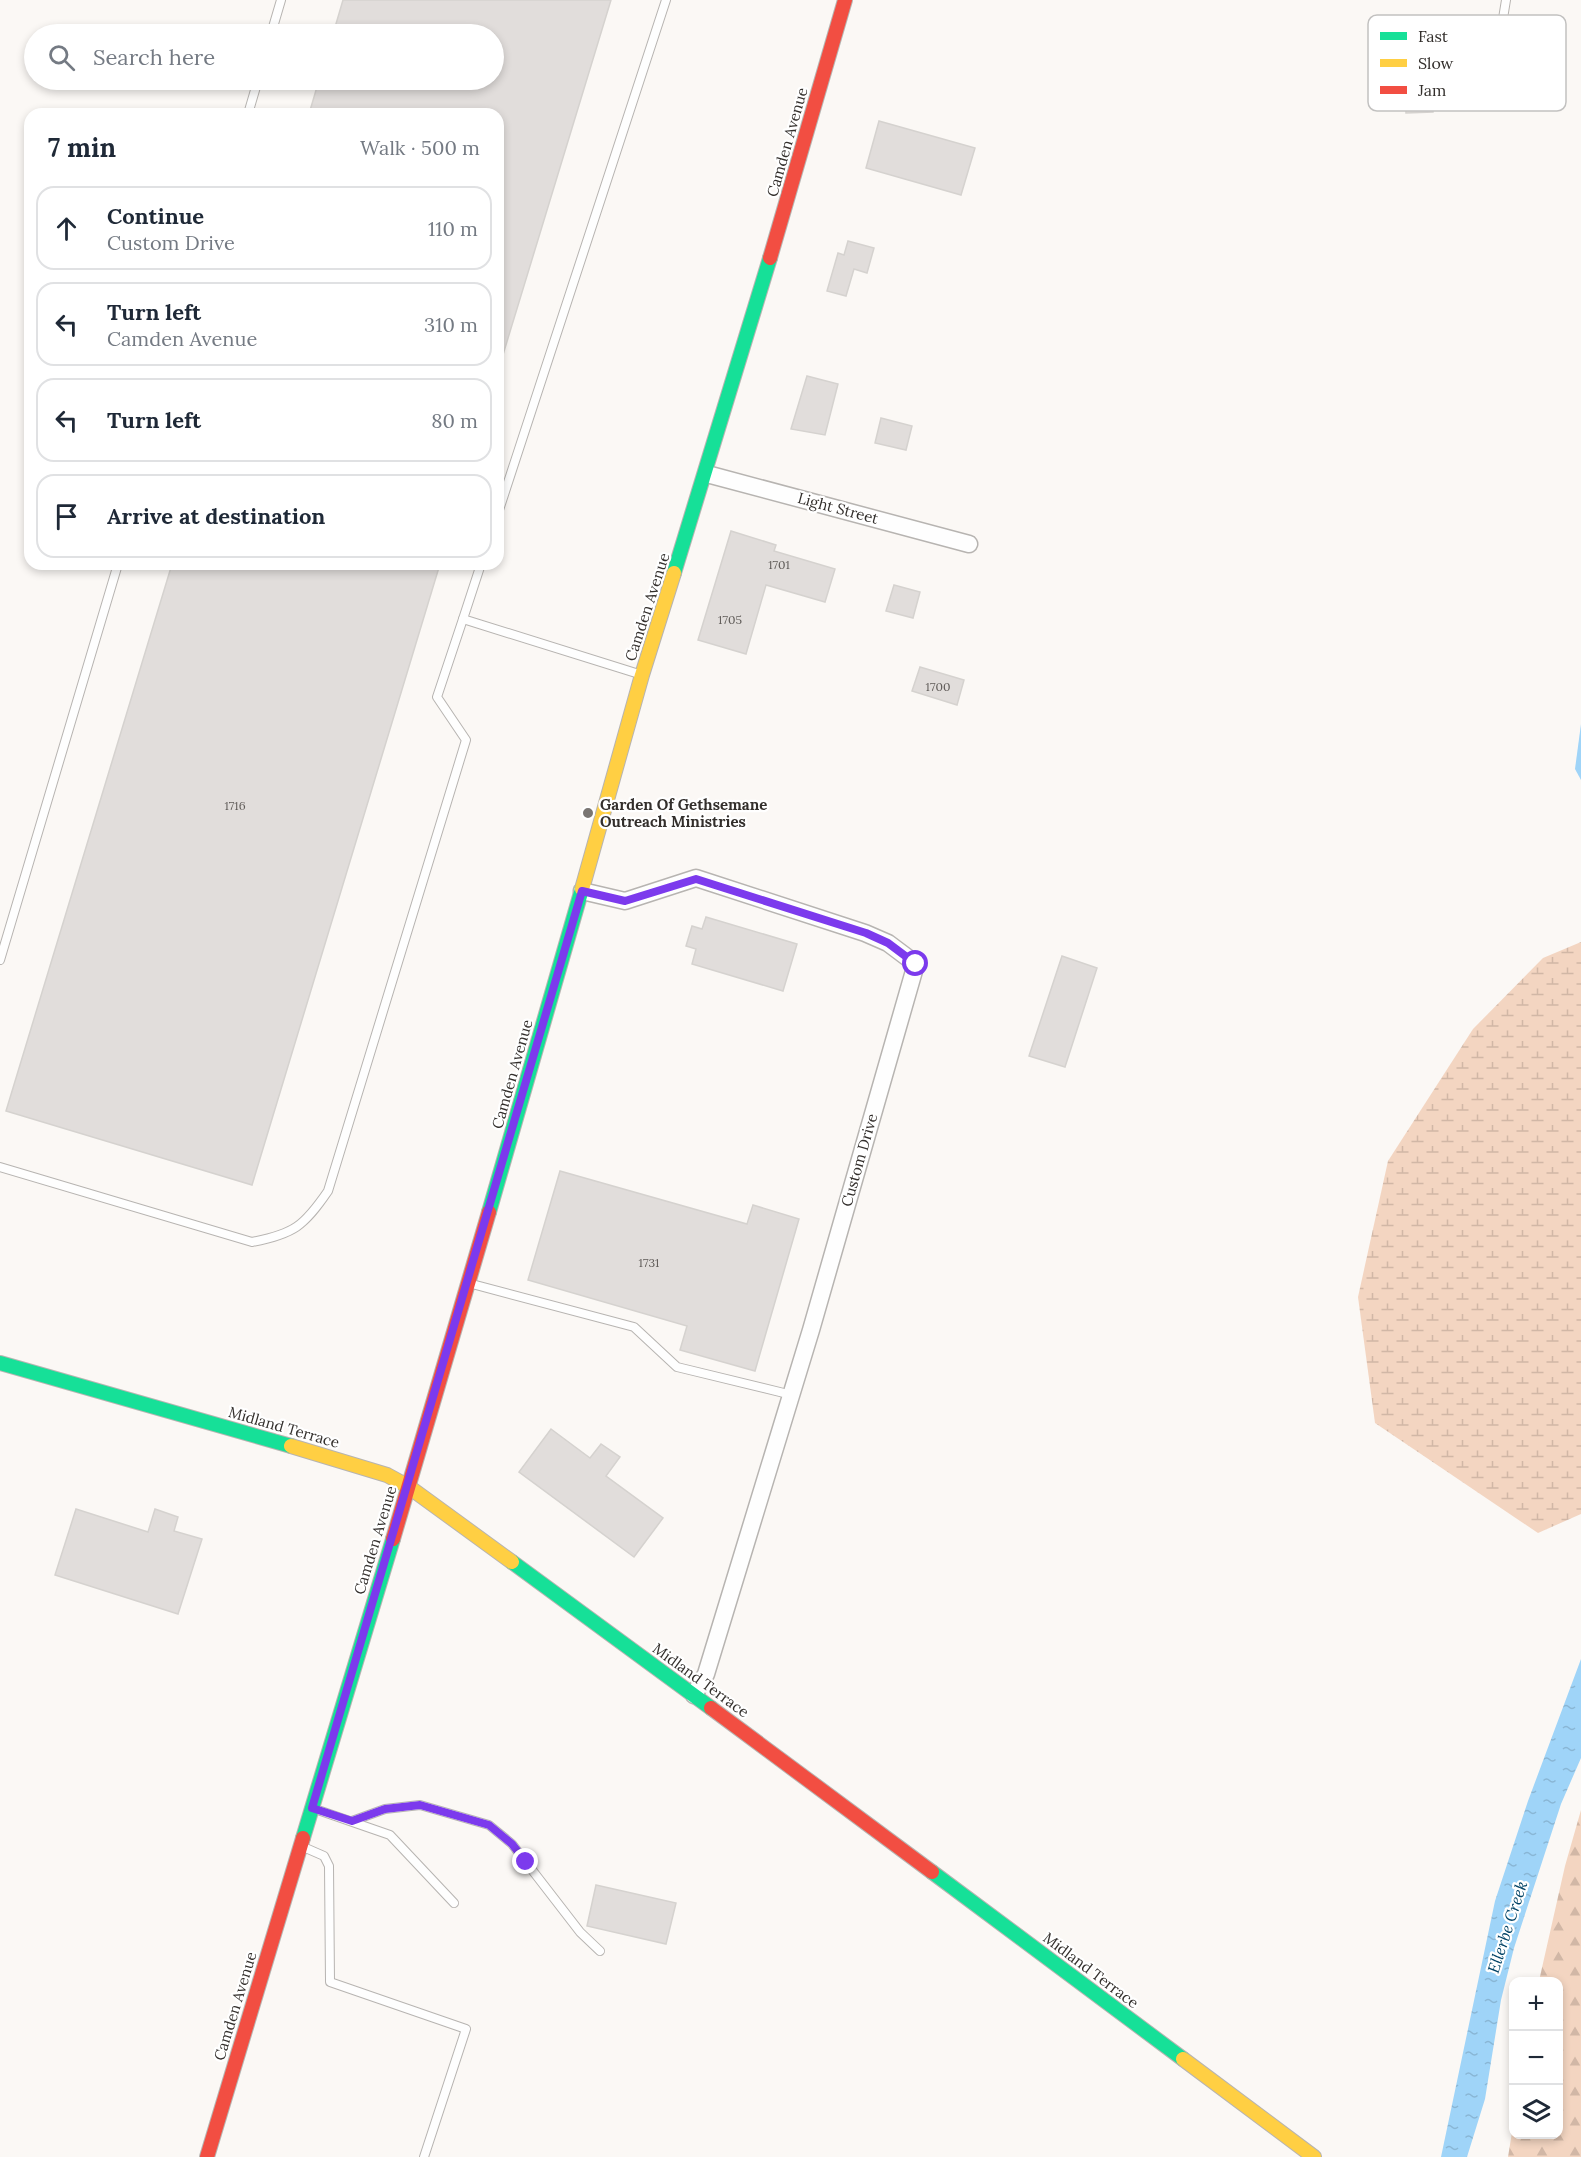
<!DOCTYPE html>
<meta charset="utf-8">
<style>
:root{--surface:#fff;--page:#f6f6f7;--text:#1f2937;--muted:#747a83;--line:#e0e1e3}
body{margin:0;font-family:Lora,serif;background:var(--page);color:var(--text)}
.controls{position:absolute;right:18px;bottom:18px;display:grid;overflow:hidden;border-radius:12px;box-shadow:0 3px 9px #0003}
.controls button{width:54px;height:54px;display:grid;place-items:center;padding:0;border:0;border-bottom:2px solid var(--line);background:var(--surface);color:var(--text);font:30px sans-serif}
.stop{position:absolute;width:18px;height:18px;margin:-14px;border:4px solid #7c3aed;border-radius:50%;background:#fff}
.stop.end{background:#7c3aed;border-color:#fff;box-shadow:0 2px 6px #0008}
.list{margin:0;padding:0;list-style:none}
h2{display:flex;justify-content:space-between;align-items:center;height:78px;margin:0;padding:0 24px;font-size:26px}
h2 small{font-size:20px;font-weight:400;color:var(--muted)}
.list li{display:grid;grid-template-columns:39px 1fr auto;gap:18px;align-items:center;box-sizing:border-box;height:84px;margin:0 12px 12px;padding:0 12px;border:2px solid var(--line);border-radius:18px}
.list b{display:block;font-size:22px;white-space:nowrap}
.list p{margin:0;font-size:20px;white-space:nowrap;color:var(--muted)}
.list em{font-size:20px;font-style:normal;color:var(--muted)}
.icon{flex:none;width:33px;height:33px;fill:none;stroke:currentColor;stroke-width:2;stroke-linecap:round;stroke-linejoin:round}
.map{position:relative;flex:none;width:1581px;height:2157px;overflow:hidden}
.search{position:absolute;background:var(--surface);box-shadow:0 3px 9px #0003;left:24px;top:24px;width:480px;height:66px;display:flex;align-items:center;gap:15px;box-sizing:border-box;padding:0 21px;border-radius:33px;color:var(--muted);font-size:22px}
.panel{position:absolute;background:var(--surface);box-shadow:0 3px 9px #0003;left:24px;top:108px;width:480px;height:462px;border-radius:18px}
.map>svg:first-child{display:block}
.forest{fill:url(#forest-firs)}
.wetland{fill:url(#wetland-marsh)}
.water{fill:url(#water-ripples)}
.building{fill:#e1dddb;stroke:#d5d2cf;stroke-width:1.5}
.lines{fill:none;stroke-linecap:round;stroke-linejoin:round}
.lane-casing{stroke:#b7b4b1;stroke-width:10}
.street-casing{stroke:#b7b4b1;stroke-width:19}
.fast-casing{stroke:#b7b4b1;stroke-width:16}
.slow-casing{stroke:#b7b4b1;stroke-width:16}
.jam-casing{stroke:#b7b4b1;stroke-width:16}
.lane{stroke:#fefefe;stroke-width:8}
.street{stroke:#fefefe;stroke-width:16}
.fast{stroke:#16e098;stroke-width:14}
.slow{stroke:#ffcf43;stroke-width:14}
.jam{stroke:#f24e42;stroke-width:14}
.route{stroke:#7c3aed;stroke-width:8}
.poi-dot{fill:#797572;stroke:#fff;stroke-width:2}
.labels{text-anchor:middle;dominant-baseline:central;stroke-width:4.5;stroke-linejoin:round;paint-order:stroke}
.number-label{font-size:12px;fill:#605c59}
.street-label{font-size:15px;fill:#332f2c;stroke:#fff}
.poi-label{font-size:15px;font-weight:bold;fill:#332f2c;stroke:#fff;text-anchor:start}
.water-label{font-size:16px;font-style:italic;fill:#024366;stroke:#fff}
.key{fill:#fff;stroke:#c2c1c0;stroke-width:1.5}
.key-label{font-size:16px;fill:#332f2c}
</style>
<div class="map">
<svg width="1581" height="2157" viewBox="0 0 1581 2157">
<defs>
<pattern id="forest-firs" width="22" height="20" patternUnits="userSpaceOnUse" patternTransform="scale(1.5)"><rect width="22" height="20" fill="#f3d5c1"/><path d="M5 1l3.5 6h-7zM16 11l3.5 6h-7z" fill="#d1b7a6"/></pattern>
<pattern id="wetland-marsh" width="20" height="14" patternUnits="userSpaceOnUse" patternTransform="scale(1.5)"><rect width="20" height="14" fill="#f3d5c1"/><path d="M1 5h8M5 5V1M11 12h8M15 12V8" fill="none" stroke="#d1b7a6"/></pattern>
<pattern id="water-ripples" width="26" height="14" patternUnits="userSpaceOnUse" patternTransform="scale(1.5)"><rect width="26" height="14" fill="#9fd4f8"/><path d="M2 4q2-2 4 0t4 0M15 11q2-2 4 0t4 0" fill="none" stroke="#89b6d5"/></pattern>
</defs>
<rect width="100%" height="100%" fill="#fbf8f5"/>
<path class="forest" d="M1581,1810V2157H1508L1513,2126L1514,2134H1558V1982L1539,1981L1565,1866Z"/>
<path class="wetland" d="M1581,942V1514L1538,1533L1375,1423L1358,1297L1388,1161L1473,1029L1543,958Z"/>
<g class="water">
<path d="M1581,724V780L1575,769Z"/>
<path d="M1581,1659V1758L1561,1804L1514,1948L1501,2000L1485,2099L1467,2157H1441L1495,1901L1528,1801Z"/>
</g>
<g class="building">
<path d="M343,0H611L502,358H498V114H309L319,80H494V34H333Z"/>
<path d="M1431,41L1433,112L1406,113L1404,63H1396V42Z"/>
<path d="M879,121L975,148L961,195L866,168Z"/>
<path d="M848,241L874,248L867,273L854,269L846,296L827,291L838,253L844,255Z"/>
<path d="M807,376L838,384L825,435L791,429Z"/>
<path d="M881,418L912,426L906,450L875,443Z"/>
<path d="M731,531L776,545L774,551L835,569L825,602L766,585L746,654L698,640Z"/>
<path d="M172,564H440L252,1185L6,1111Z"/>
<path d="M894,585L920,592L913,618L886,611Z"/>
<path d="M920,667L964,680L957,705L912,691Z"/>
<path d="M706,917L797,944L783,991L692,964L696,949L686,946L692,926L702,929Z"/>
<path d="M1062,956L1097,968L1065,1067L1029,1056Z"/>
<path d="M560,1171L747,1224L753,1205L799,1219L755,1371L680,1350L687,1326L528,1280Z"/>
<path d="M551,1429L590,1458L601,1444L620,1457L606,1476L663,1518L634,1557L519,1472Z"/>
<path d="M76,1509L148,1532L155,1509L178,1517L174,1531L202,1539L178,1614L55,1575Z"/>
<path d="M596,1885L676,1903L666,1944L587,1926Z"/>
</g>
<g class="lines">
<defs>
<g id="lane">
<path d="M271,34L281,0"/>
<path d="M1490,98L1506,0"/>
<path d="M248,114L258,80"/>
<path d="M498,513L666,0"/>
<path d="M481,564L463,619L639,674"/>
<path d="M0,960L118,564"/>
<path d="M0,1167L252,1242C294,1234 304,1226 328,1191L466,740L437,697L463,619"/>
<path d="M472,1284L634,1327L677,1367L792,1395"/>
<path d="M315,1809L390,1835L454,1903"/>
<path d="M352,1821L385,1809L420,1805L489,1825L512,1844L580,1932L600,1951"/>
<path d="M301,1846L324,1856L329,1866L330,1982L466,2029L424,2157"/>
</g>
<g id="street">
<path d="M707,474L969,544"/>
<path d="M582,891L625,901L696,878L865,933L888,943L916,964L811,1330L706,1674L694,1695"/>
</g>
<g id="fast">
<path d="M674,573L770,258"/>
<path d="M489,1212L582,889"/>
<path d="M0,1363L291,1446"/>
<path d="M512,1562L711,1708"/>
<path d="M303,1838L393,1539"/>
<path d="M932,1872L1183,2059"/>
</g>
<g id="slow">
<path d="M582,889L642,675L674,573"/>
<path d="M291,1446L387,1475L409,1487L512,1562"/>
<path d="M1183,2059L1314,2157"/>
</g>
<g id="jam">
<path d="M770,258L845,0"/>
<path d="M393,1539L489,1212"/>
<path d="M711,1708L932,1872"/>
<path d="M207,2157L303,1838"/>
</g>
</defs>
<use href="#lane" class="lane-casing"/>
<use href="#street" class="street-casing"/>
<use href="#fast" class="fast-casing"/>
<use href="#slow" class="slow-casing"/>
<use href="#jam" class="jam-casing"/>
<use href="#lane" class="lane"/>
<use href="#street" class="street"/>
<use href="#fast" class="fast"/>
<use href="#slow" class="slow"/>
<use href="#jam" class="jam"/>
</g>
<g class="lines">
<path class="route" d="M526,1862L512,1844L489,1825L420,1805L385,1809L352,1821L312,1808L582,891L625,901L696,879L866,933L888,943L916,964"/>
</g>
<circle class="poi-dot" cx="588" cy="813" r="6"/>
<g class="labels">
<g class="number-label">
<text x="779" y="564">1701</text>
<text x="730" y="619">1705</text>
<text x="938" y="686">1700</text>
<text x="235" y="805">1716</text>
<text x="649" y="1262">1731</text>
</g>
<g class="street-label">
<text transform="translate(787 142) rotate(-74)">Camden Avenue</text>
<text transform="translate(838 508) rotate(15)">Light Street</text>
<text transform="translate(647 607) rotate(-72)">Camden Avenue</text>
<text transform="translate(512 1074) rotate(-74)">Camden Avenue</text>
<text transform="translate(859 1160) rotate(-74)">Custom Drive</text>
<text transform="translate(284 1427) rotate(16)">Midland Terrace</text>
<text transform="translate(375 1540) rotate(-73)">Camden Avenue</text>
<text transform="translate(701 1680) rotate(36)">Midland Terrace</text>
<text transform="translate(1091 1970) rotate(37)">Midland Terrace</text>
<text transform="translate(235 2006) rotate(-73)">Camden Avenue</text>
</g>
<g class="poi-label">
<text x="600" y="804">Garden Of Gethsemane<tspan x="600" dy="17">Outreach Ministries</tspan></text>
</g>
<g class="water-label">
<text transform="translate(1507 1927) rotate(-72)">Ellerbe Creek</text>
</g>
</g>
<rect x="1368" y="15" width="198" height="96" rx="9" class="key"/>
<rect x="1380" y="32" width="27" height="8" fill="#16e098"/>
<rect x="1380" y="59" width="27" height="8" fill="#ffcf43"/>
<rect x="1380" y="86" width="27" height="8" fill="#f24e42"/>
<g class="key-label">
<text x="1418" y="42">Fast</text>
<text x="1418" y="69">Slow</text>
<text x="1418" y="96">Jam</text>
</g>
</svg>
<div class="controls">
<button>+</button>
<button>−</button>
<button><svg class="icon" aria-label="layers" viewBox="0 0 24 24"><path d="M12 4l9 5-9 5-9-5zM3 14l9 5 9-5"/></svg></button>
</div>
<div class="stop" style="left:916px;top:964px"></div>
<div class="stop end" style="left:526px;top:1862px"></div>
<div class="search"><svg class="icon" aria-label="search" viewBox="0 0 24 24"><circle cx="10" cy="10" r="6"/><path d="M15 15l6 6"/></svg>Search here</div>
<section class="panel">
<h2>7 min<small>Walk · 500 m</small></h2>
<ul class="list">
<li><svg class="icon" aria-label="ahead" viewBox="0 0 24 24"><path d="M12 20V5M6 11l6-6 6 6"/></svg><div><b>Continue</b><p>Custom Drive</p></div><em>110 m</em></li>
<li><svg class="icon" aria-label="left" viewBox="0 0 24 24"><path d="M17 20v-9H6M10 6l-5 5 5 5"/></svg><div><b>Turn left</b><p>Camden Avenue</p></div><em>310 m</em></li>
<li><svg class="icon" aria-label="left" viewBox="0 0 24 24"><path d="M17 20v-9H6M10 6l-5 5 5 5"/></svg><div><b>Turn left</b></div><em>80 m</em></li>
<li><svg class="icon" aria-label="arrive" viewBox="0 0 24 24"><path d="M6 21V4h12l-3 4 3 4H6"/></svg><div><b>Arrive at destination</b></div></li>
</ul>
</section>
</div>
